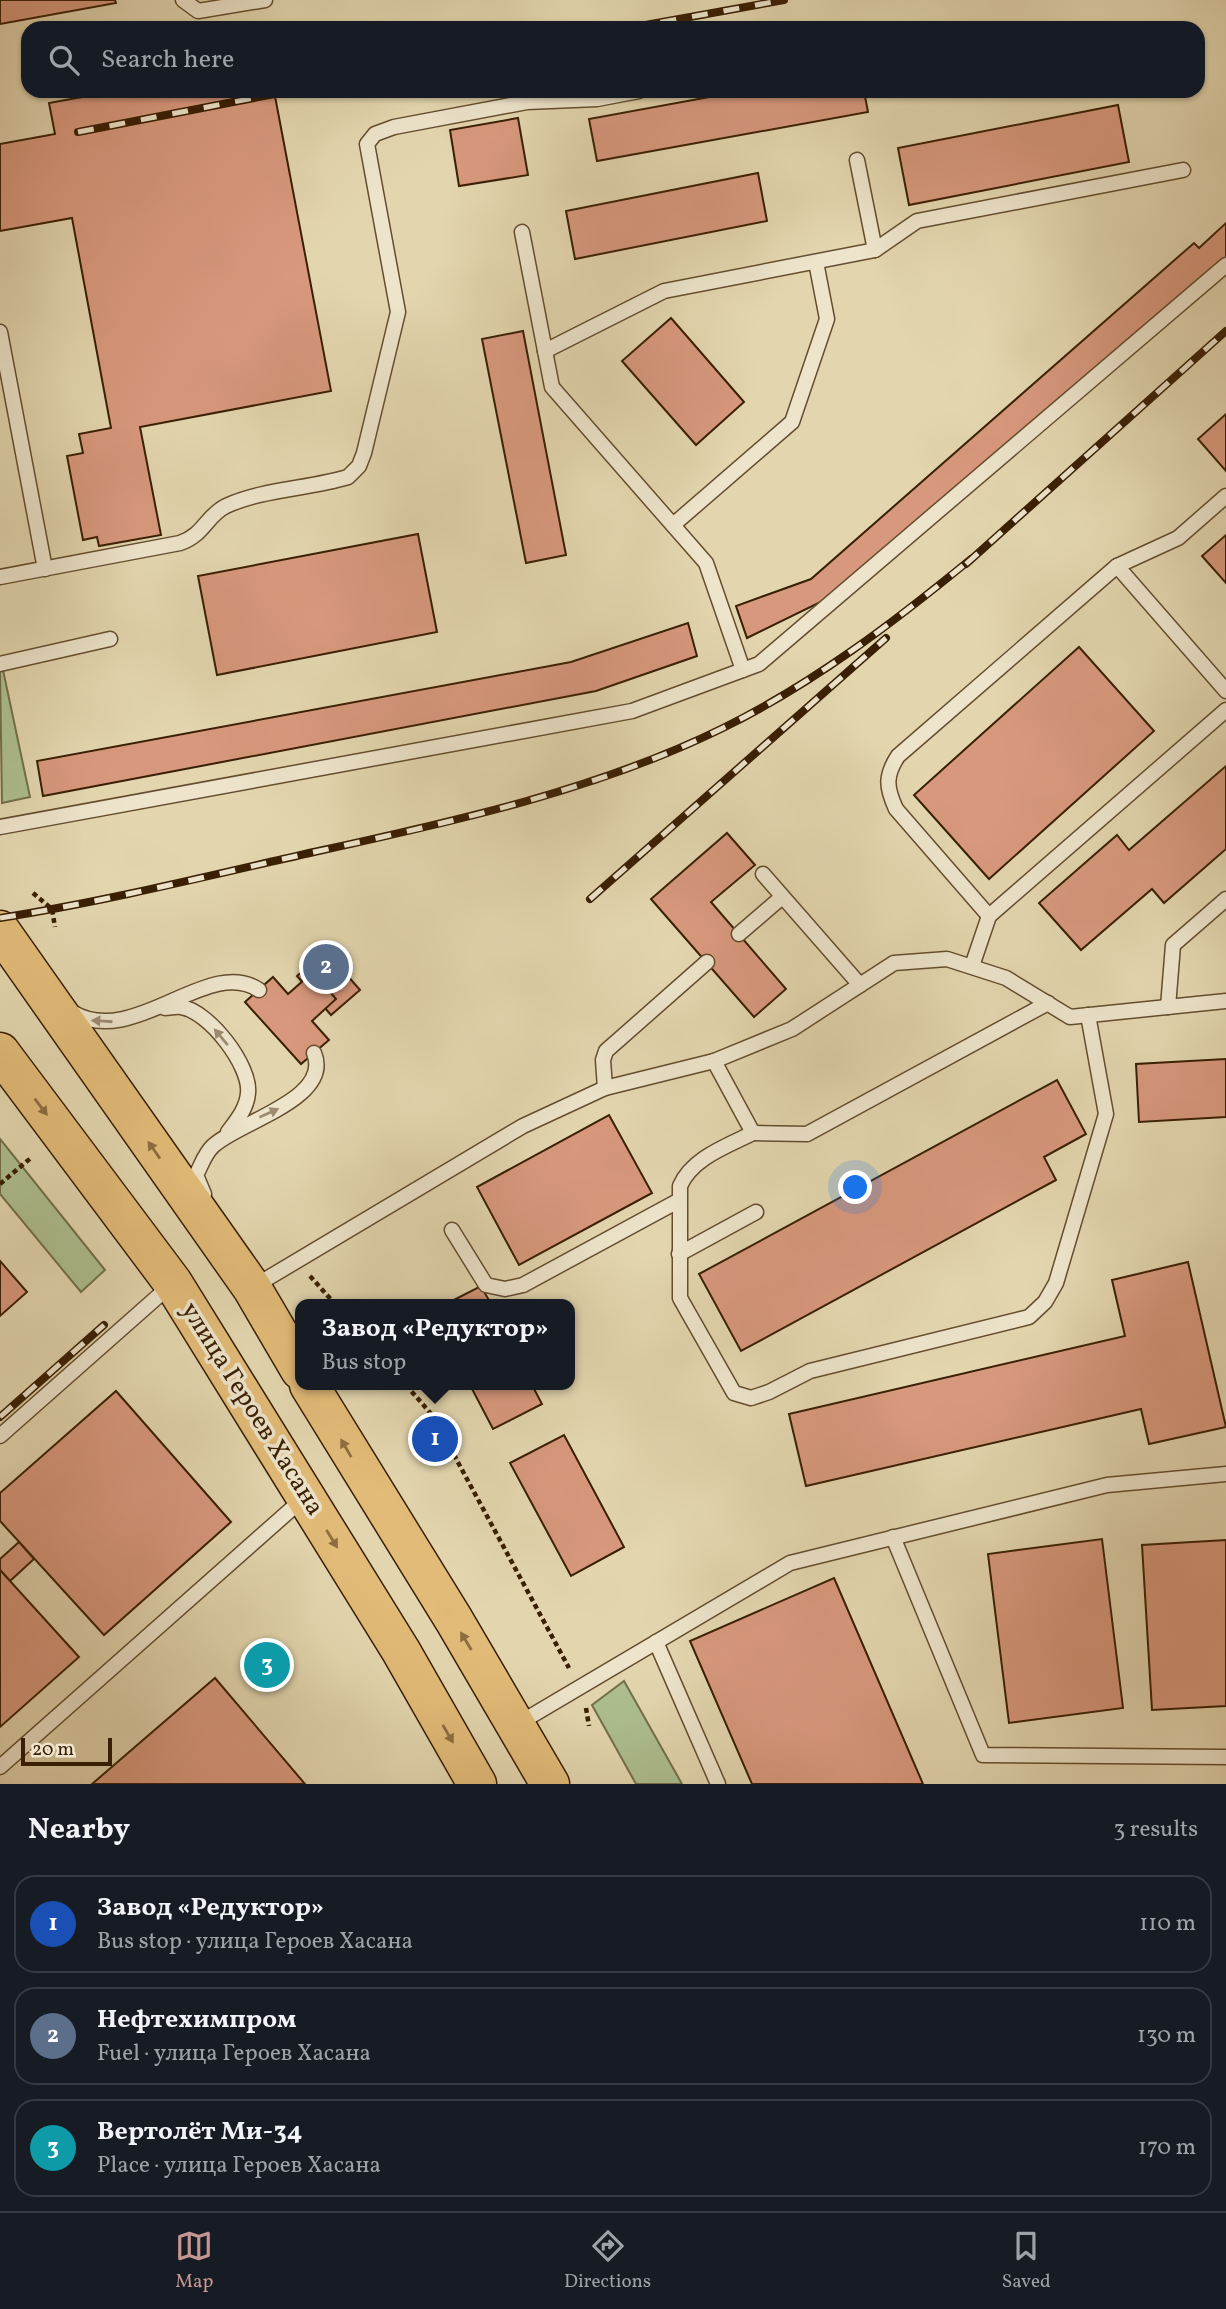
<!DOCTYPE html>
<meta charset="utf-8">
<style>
:root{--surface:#171b24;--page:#242831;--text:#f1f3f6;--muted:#9ea1a6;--line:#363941;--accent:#c59692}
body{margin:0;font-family:Vollkorn,serif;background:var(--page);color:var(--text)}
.scale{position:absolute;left:21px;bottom:18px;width:91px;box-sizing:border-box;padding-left:7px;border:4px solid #391f03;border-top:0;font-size:19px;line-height:24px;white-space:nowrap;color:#391f03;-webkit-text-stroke:5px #ede4cb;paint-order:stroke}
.you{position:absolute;left:856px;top:1188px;width:24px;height:24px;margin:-18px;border:5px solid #fff;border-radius:50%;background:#1a73e8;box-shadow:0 0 0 10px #1a73e833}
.badge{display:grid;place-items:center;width:46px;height:46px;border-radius:50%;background:var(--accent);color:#fff;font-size:23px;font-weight:700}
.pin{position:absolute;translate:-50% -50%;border:4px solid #fff;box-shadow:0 2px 7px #0006}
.popup{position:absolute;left:295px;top:1299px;width:280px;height:91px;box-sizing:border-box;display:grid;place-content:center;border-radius:14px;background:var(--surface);filter:drop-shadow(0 2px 5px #0005);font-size:23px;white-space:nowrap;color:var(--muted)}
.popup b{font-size:26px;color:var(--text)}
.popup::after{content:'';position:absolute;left:50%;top:100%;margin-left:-14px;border:14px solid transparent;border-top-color:var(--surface)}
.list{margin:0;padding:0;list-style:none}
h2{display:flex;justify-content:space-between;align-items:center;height:91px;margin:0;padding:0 28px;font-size:30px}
h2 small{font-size:23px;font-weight:400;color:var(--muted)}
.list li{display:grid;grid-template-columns:46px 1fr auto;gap:21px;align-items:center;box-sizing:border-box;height:98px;margin:0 14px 14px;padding:0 14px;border:2px solid var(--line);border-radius:21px}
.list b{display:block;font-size:26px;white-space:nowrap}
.list p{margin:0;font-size:23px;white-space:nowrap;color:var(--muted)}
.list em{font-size:23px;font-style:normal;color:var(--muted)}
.icon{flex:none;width:38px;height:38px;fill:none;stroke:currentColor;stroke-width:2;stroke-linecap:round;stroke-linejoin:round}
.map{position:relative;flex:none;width:1226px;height:1784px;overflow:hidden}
.search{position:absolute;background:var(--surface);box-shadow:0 2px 5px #0004;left:21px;right:21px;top:21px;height:77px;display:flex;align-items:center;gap:18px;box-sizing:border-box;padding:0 24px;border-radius:21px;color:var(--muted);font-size:26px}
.sheet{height:427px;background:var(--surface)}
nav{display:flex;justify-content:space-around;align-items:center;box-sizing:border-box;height:98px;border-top:2px solid var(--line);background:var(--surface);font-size:19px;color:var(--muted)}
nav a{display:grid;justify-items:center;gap:4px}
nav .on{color:var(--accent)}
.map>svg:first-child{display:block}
.green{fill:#adbf90;stroke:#736f4a;stroke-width:2}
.building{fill:#d8987d;stroke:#391f03;stroke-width:2}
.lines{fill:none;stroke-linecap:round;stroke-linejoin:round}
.lane-casing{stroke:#644d2e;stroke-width:17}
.primary-casing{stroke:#391f03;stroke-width:41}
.path{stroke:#391f03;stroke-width:4.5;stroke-dasharray:5 3.5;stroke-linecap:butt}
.lane{stroke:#ede4cb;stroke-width:14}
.primary{stroke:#e2bb78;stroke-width:38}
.rail-casing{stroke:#391f03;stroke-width:8}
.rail{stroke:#ede4cb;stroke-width:5;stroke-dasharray:16;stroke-linecap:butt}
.oneway{fill:#9c8b71}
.oneway2{fill:#8e6d3e}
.labels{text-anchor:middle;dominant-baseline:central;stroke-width:7;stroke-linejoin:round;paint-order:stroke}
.street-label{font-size:26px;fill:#391f03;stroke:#ede4cb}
</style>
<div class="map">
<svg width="1226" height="1784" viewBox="0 0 1226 1784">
<rect width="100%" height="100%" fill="#e3d6af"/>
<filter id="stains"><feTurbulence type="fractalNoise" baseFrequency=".00286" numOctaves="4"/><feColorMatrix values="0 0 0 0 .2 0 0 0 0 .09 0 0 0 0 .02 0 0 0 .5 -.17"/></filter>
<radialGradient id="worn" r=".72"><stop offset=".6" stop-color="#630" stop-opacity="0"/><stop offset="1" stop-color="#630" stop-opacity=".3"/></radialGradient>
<g class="green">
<path d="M3,670L30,797L2,803L0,671Z"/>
<path d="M0,1139L105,1270L81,1292L0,1194Z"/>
<path d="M624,1681L682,1784H636L592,1705Z"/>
</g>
<g class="building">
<path d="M0,0H115L116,3L0,24Z"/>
<path d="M115,91H274L331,391L140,427L161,535L99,546L97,537L83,540L67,456L83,453L79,434L111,428L72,218L0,231V144L55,134L49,103Z"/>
<path d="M742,91H864L868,112L597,161L589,119Z"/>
<path d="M1118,105L1129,162L909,205L898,148Z"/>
<path d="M518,118L528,175L459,186L450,130Z"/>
<path d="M758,173L767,221L575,259L566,211Z"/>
<path d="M1226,223V258L1206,276L835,595L747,638L736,606L811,579L1194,243L1199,248Z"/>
<path d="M671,318L744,402L696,445L622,361Z"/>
<path d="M523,331L566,555L526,563L482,339Z"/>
<path d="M1226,414V471L1198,439Z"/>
<path d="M418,534L437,632L217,675L198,576Z"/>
<path d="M1226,535V583L1202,556Z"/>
<path d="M688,623L697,656L596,691L43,796L37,761L571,662Z"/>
<path d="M1079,647L1154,731L989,879L914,795Z"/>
<path d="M1226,766V849L1164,903L1152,889L1081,950L1039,903L1117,835L1129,850Z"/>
<path d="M727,833L755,865L711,902L786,989L754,1017L651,899Z"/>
<path d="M325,950L360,990L331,1015L297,976Z"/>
<path d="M313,972L336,999L312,1021L329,1040L301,1064L245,1002L273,977L288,994Z"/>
<path d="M1226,1059V1117L1139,1122L1136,1064Z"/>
<path d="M1057,1080L1086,1134L1044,1157L1056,1180L741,1351L699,1274Z"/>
<path d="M609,1115L652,1193L519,1265L477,1187Z"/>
<path d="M0,1261L27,1292L0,1316Z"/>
<path d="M1188,1262L1226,1427L1149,1444L1141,1409L806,1486L789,1414L1125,1336L1112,1280Z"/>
<path d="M481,1286L491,1304H446Z"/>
<path d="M470,1385H532L542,1404L493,1429Z"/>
<path d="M116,1391L231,1522L104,1635L0,1521V1493Z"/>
<path d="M564,1435L624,1547L571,1576L510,1463Z"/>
<path d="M1102,1539L1123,1708L1009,1723L988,1554Z"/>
<path d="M1226,1540V1706L1152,1710L1142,1545Z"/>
<path d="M19,1542L34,1559L10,1581L0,1570V1559Z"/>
<path d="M0,1570L79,1657L0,1727Z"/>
<path d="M834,1578L923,1784H752L690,1641Z"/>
<path d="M215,1678L305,1784H92Z"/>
</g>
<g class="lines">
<defs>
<g id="lane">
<path d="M183,0L198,11L265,0"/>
<path d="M857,160L875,250"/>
<path d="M522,232L552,387L706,563L743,670"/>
<path d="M0,332L45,569"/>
<path d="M545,351L664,291L875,250L917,221L1183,170"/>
<path d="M673,525L792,422L827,319L816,262"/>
<path d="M1117,566L1178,538L1226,496"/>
<path d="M0,577L180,543C204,535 206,516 226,506C263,489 308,489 348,477L359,466L364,453L398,312L367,144L375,134L394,127L527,102L597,99L639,91"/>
<path d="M0,664L110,639"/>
<path d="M0,827L632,711L759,664L1226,265"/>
<path d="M763,874L860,985"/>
<path d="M989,916L896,809C886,787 885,776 898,756L1117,566L1226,691"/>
<path d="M739,934L782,897"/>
<path d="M972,966L989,916L1226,710"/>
<path d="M1168,1007L1173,945L1226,899"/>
<path d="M165,1008C170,1008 176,1006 181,1007C209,1011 251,1066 248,1093C247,1108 237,1120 228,1132"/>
<path d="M72,1012C133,1050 209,955 259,990"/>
<path d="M714,1061L753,1133C727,1146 692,1158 680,1186V1298L734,1393L751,1398L769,1392L810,1371L1029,1317L1045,1302L1056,1283L1106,1114L1088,1015"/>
<path d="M605,1088L603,1060L606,1051L707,962"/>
<path d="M753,1133L807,1134L1048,1003"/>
<path d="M204,1194L196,1175C201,1166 205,1153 213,1146C238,1122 333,1099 314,1053"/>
<path d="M452,1230L486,1285L505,1289L523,1285L678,1201"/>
<path d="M679,1254L756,1212"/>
<path d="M253,1287L523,1126L605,1088L714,1061L792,1029L894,963L947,959L1006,978L1070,1017L1226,1001"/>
<path d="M0,1436L172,1284"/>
<path d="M893,1537L983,1755L1226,1757"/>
<path d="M656,1642L718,1784"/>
<path d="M516,1725L790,1563L1107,1485L1226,1474"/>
<path d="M0,1767L305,1497"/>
</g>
<g id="primary">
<path d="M0,930L252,1288L300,1370"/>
<path d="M0,1052L173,1283L401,1651L477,1784"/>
<path d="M309,1385L454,1620L550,1784"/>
</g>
</defs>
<use href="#lane" class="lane-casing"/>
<use href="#primary" class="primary-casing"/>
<g class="path">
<path d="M33,893L52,909L55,927"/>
<path d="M0,1184L32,1157"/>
<path d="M310,1276L335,1304"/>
<path d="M406,1385L433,1416L569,1668"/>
<path d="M586,1708L589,1726"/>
</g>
<use href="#lane" class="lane"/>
<use href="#primary" class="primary"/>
<defs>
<g id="rail">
<path d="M629,28L784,0"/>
<path d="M78,132L290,91"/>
<path d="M966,564L1226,331"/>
<path d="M590,899L886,638"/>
<path d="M0,918C102,902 204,877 305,854C446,823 593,792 723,728C814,683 893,623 971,559"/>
<path d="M0,1417L104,1325"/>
</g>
</defs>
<use href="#rail" class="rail-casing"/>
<use href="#rail" class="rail"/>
</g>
<defs><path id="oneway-solid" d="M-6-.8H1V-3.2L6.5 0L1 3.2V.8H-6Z" transform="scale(1.75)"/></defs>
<g class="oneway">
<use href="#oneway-solid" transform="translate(102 1021) rotate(-176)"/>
<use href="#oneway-solid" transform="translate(221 1037) rotate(-130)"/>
<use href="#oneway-solid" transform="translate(269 1113) rotate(-24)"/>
</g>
<g class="oneway2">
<use href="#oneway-solid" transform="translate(41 1107) rotate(53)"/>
<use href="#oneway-solid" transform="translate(154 1150) rotate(-125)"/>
<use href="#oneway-solid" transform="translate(346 1448) rotate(-120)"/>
<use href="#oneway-solid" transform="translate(332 1539) rotate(58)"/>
<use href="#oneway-solid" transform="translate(466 1641) rotate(-121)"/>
<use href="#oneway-solid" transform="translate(448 1734) rotate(60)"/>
</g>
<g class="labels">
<g class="street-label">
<text transform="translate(252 1409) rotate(58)">улица Героев Хасана</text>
</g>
</g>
<rect width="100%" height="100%" filter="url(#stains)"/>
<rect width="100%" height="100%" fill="url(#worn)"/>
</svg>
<div class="scale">20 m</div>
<div class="you"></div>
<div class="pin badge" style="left:435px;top:1439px;background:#1a4fb4">1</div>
<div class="popup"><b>Завод «Редуктор»</b>Bus stop</div>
<div class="pin badge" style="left:326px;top:967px;background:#5c6f8a">2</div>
<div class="pin badge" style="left:267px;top:1665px;background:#0f9aa8">3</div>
<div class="search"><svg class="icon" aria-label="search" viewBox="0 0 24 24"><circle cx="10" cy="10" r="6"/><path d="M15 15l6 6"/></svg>Search here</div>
</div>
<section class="sheet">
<h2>Nearby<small>3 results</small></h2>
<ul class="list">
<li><span class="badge" style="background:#1a4fb4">1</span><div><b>Завод «Редуктор»</b><p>Bus stop · улица Героев Хасана</p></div><em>110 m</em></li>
<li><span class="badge" style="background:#5c6f8a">2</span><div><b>Нефтехимпром</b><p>Fuel · улица Героев Хасана</p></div><em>130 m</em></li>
<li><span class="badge" style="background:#0f9aa8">3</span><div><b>Вертолёт Ми-34</b><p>Place · улица Героев Хасана</p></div><em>170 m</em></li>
</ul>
</section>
<nav>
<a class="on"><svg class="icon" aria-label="map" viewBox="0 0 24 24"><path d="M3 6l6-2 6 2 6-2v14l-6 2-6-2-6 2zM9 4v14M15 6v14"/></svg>Map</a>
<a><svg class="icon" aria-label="directions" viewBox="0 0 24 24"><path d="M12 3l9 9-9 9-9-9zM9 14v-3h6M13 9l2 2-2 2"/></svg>Directions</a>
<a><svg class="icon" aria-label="saved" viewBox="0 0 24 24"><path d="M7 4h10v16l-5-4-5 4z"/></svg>Saved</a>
</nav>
